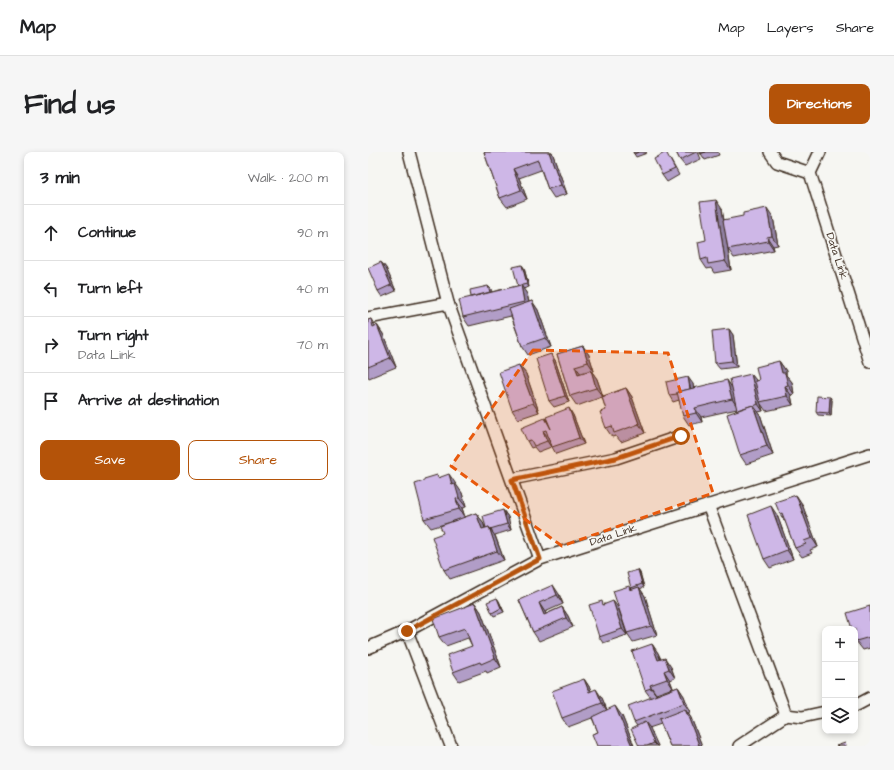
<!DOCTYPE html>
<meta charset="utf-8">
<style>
:root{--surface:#fff;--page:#f6f6f6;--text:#202124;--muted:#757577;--line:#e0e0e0;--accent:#b45309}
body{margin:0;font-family:"Architects Daughter",sans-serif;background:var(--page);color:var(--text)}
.controls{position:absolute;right:12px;bottom:12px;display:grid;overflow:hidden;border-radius:8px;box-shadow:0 2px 6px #0003}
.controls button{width:36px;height:36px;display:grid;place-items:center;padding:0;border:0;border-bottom:1px solid var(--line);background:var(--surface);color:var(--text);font:20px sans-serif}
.stop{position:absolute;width:12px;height:12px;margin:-9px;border:3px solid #b45309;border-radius:50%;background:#fff}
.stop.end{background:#b45309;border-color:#fff;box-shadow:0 1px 4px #0008}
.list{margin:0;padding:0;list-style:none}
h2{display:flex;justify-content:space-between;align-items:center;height:52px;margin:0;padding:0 16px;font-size:17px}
h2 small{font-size:13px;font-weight:400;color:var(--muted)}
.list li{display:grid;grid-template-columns:26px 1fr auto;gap:12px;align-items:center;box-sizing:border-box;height:56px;padding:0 16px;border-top:1px solid var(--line)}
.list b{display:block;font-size:15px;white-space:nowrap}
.list p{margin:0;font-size:13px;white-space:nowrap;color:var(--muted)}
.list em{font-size:13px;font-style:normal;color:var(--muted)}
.actions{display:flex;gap:8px;padding:12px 16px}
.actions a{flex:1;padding:9px 0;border:1px solid var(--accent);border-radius:8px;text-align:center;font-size:14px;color:var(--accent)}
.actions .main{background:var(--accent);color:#fff}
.icon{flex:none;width:22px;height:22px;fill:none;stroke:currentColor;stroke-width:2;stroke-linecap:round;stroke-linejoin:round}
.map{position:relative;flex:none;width:502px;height:594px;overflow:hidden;border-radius:8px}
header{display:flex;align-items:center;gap:24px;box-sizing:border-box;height:56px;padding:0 20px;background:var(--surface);border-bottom:1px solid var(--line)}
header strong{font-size:19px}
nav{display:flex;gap:22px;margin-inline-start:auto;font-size:14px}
.intro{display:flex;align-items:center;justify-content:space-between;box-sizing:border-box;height:96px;padding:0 24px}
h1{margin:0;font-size:28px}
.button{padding:10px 18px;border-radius:8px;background:var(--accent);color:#fff;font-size:14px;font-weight:700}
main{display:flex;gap:24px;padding:0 24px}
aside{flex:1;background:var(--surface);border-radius:8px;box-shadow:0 2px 6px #0003}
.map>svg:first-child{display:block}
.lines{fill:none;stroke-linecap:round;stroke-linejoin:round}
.street-casing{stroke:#3b2a1e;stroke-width:14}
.street{stroke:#f6f6f2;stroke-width:11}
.wall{fill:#b19dc7;stroke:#3b2a1e}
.shaded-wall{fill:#9080a2;stroke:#3b2a1e}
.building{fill:#ceb7e7;stroke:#3b2a1e}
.route{stroke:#b45309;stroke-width:5}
.marked{fill:#e8590c;fill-opacity:0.2;stroke:#e8590c;stroke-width:3;stroke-dasharray:8 5;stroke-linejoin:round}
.labels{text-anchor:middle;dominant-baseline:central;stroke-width:3.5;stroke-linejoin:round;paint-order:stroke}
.street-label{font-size:11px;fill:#3b2a1e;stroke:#f6f6f2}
</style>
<header>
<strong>Map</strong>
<nav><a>Map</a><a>Layers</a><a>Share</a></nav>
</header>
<div class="intro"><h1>Find us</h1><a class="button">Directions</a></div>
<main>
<aside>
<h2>3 min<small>Walk · 200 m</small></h2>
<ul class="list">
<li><svg class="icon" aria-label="ahead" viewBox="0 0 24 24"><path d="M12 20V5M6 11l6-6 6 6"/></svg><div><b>Continue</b></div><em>90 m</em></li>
<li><svg class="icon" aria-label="left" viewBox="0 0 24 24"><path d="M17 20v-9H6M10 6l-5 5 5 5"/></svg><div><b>Turn left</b></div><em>40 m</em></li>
<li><svg class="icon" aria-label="right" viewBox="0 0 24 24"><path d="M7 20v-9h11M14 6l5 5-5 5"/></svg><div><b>Turn right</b><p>Data Link</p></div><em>70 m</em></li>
<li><svg class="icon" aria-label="arrive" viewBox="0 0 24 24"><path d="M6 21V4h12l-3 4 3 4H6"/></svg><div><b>Arrive at destination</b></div></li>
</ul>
<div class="actions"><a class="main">Save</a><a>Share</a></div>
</aside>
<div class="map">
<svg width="502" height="594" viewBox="0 0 502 594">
<rect width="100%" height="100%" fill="#f6f6f2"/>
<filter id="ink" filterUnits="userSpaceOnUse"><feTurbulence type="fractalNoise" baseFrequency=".025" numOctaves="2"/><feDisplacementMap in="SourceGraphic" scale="8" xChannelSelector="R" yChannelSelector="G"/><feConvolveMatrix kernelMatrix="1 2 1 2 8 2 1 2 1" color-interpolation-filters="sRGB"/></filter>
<g filter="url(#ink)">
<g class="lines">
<defs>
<g id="street">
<path d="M41,0L80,151L172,407"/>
<path d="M402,0L409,10L442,21"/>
<path d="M452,0L442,21L502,210"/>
<path d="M0,166L80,151"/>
<path d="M144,327L248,306L313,284"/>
<path d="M340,353L418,563"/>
<path d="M39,479L83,594"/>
<path d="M0,496L39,479L172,407L502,302"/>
<path d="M487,554L502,546"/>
<path d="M371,594L418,563L434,565L457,560"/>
</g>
</defs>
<use href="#street" class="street-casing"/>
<use href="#street" class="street"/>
</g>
<g class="wall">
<path d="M116,0H184L199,42L186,46L180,37L173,18L151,26L159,47L139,55L132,46Z"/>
<path d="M265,0H278L279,1L268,5Z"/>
<path d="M308,0H330L333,7L317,14L312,8Z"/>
<path d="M332,0H350L351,3L337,8Z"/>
<path d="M302,7L311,23L299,30L294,23Z"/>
<path d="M354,57L356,68L405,65L410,93L405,94L406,98L366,106L360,97L363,118L346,121L343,116L339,117L333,108Z"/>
<path d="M13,110L18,116L28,139L14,145L10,139Z"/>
<path d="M154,113L156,116L161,135L155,137L159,142L161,150L164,149L170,158L183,195L160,203L154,194L143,164L101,174L95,165L103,145L123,137V140L150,134Z"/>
<path d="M3,167L7,174L9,173L15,182L28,215L1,226L0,224V168Z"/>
<path d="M361,177L365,183L369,215L352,217L347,211Z"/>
<path d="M215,194L221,203L226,219L224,220L229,227L235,244L258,236L264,245L277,281L253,290L248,284L244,285L238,276V258L234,245L209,254L202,244L189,202Z"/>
<path d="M187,208L201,250L186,255L181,249Z"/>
<path d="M411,209L418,219V223L424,230L426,242L423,243L425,253L398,259L393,252L395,259L390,260L392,262L405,303L378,312L372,303L369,257L333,265L334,270L321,273L315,264L311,248L305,250L301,243L325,232V236L364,234L383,222L388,229L391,228Z"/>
<path d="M151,213L158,222L171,260L150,267L144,258Z"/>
<path d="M464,248L463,264L450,263L448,260Z"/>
<path d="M205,263L216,292L188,302L184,295L180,285L183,295L170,300L166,295L163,296L159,289L177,266L181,271Z"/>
<path d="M71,325L87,331L88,333L94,341L98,355L94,356L97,365L108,361L115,370L117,376H118L135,358L140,365L143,378L127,383L136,408L82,427L76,418L75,381L93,367L63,376L56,367Z"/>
<path d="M428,343L434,352L450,395L442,398L444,401L434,405L427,396L418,371L412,362Z"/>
<path d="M409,363L425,407L402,416L396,407Z"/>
<path d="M270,418L272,421L276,435L272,437L277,444L289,483L265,490L259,481L264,438V437L263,436Z"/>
<path d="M191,442L195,452L177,460L178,462L194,455L200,464L205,475L171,489L165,480L151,448Z"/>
<path d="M129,446L131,449L136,460L126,464L124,461Z"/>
<path d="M107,451L113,460L133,515L119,521L118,519L91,529L85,520L104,494L100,486L78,494L71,485Z"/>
<path d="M236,452L250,455L259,483L235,491L231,485Z"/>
<path d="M502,454V496L495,498L488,489Z"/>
<path d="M284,492L290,501L293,507L303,515L307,526L302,528L305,536L288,542L289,543L310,535L316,544L322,560L320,561L323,566L334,594H302L293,572L281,576L290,594H271L269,574L266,570L283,546L277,538Z"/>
<path d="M216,527L222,536L223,539L234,546L239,558L254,564L266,594H229L230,580L224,566L200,575L194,566Z"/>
</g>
<g class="shaded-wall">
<path d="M181,0H184L199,42L193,33Z"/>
<path d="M145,17L151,26L159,47L153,38Z"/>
<path d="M348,48L354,57L363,118L357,109Z"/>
<path d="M399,56L405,65L410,93L404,84Z"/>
<path d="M399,85L405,94L406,98L400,89Z"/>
<path d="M13,110L18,116L28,139L23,133Z"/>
<path d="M154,113L156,116L161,135L159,132Z"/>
<path d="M153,133L159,142L163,159L156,150Z"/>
<path d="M120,134L123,137L124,147L122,144Z"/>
<path d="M164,149L170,158L183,195L177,186Z"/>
<path d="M9,173L15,182L28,215L22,206Z"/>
<path d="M361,177L365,183L369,215L364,209Z"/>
<path d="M215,194L221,203L226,219L220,210Z"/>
<path d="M183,202L187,208L201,250L197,244Z"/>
<path d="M411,209L418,219V223L424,230L426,242L420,233L414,221Z"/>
<path d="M151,213L158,222L171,260L165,251Z"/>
<path d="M207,214L214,223L210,222Z"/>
<path d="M223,218L229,227L235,245L228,236Z"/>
<path d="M383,222L388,228L393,250H392L393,252L395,259L390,252Z"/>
<path d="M320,225L325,232L327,245L323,239Z"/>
<path d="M359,228L365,237L370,256L364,247Z"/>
<path d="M417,234L423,243L425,253L419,244Z"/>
<path d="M258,236L264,245L277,281L271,272Z"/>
<path d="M462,245L464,248L463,264L461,261Z"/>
<path d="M385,253L392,262L405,303L399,294Z"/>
<path d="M201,256L205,263L216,292L211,286Z"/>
<path d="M327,256L333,265L334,270L328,261Z"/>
<path d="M175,279L180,285L183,295L179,289Z"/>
<path d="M81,322L94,341L98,355L91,346L84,333Z"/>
<path d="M428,343L434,352L450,395L444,386Z"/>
<path d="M88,347L94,356L97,366L91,357Z"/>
<path d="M403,354L409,363L425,407L419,398Z"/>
<path d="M135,358L140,365L143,378L139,372Z"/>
<path d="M108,361L115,370L120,386L114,377Z"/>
<path d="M121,375L127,384L136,408L129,399Z"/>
<path d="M270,418L272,421L276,435L274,432Z"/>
<path d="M185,433L191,442L195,452L189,443Z"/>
<path d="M271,435L277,444L289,483L283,474Z"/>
<path d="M129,446L131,449L136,460L133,456Z"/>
<path d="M245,449L250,455L259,483L254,477Z"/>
<path d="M107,451L113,460L133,515L127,506Z"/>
<path d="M171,451L177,460L183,472L176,463Z"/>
<path d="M194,455L200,464L205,475L198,466Z"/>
<path d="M284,492L290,501L296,517L290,508Z"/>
<path d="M297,506L303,515L307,526L301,517Z"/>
<path d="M296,519L302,528L305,536L299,527Z"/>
<path d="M216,527L222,536L227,549L221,540Z"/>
<path d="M282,533L290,545L283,536Z"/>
<path d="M310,535L316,544L322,560L316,551Z"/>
<path d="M228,537L234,546L240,560L234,551Z"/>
<path d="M247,554L254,564L266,594H264Z"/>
<path d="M317,557L323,566L334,594H331V593Z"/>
<path d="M277,570L282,576L290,594H289L286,591Z"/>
</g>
<g class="building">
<path d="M116,0H181L193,33L180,37L170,8L145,17L153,38L132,46Z"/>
<path d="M265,0H271L266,2Z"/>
<path d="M298,0L307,17L294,23L286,7Z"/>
<path d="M308,0H328L312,8Z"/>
<path d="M332,0H338L332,2Z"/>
<path d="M348,48L357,109L340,112L339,106L333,108L330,90L338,88L332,50Z"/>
<path d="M399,56L404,84L399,85L400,89L360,97L355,68L375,64V61Z"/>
<path d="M13,110L23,133L10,139L0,116Z"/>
<path d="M154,113L159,132L150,134L145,115Z"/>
<path d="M153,133L156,150L95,165L91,148Z"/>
<path d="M120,134L122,140L103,145L102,138Z"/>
<path d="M164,149L177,186L154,194L141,157Z"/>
<path d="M3,167L5,175L9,173L22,206L0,215V168Z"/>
<path d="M361,177L364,209L347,211L344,179Z"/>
<path d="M215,194L220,210L207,214L210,222L223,218L228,236L202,244L189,202Z"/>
<path d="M183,202L197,244L181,249L168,207Z"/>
<path d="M411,209L414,221H417L420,233L417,234L419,244L392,250L387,229L391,228L388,215Z"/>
<path d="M151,213L165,251L144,258L131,220Z"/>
<path d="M383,222L390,252L386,254L385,253L369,258L362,227Z"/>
<path d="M320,225L322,237L309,240V242L301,243L298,230Z"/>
<path d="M359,228L364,247L327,256L328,261L315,264L309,240Z"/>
<path d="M258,236L271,272L246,281L244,274L238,276L232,260L238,258L234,245Z"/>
<path d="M449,244L462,245L461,261L448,260Z"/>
<path d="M385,253L399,294L372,303L359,262Z"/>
<path d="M201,256L211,286L184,295L178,278L175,279L179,289L166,294L163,288L159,289L153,276L177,266L183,277L178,265Z"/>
<path d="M81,322L84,333L87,332L91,346L88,347L91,357L56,367L47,332L56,329V327L69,323L70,326Z"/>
<path d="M428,343L444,386L436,389L438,392L427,396L414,361L412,362L407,350Z"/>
<path d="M403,354L419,398L396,407L380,363Z"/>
<path d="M135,358L139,372L122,377L121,375L118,376L115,364Z"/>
<path d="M108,361L114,377L121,375L129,399L76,418L64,385L75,381L72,374Z"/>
<path d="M270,418L274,432L263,436L259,421Z"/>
<path d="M185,433L189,443L171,451L176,463L194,455L198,466L165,480L151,448Z"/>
<path d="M261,434L262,438L271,435L283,474L259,481L245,439Z"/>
<path d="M129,446L133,456L124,461L119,450Z"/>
<path d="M234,449L235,453L245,449L254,477L231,485L221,453Z"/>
<path d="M107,451L127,506L113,512L112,510L85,520L79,503L104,494L97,476L71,485L65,467Z"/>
<path d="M502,454V485L488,489L487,485V477H484L479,461Z"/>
<path d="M284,492L290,508L297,506L301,517L296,519L299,527L282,533L283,536L277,538L264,499Z"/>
<path d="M216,527L221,540L228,537L234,551L194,566L184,539Z"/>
<path d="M310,535L316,551L266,570L260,554Z"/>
<path d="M247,554L264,594H229L224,582L230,580L224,565Z"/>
<path d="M317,557L331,593L329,594H302L291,567Z"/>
<path d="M277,570L286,591L279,594H271L263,577Z"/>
<path d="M477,591L478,594H468Z"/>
</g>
</g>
<g class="lines" filter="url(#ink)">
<path class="route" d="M39,479L172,407L144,328L248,306L313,284"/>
</g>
<path class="marked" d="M165,198L300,201L345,341L194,394L83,314Z"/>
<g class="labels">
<g class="street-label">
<text transform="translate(469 104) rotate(72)">Data Link</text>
<text transform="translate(245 383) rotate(-18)">Data Link</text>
</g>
</g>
</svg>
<div class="controls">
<button>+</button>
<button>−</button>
<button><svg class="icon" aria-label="layers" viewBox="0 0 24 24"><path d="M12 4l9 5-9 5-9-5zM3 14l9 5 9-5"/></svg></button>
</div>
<div class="stop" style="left:313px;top:284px"></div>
<div class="stop end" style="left:39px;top:479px"></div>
</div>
</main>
